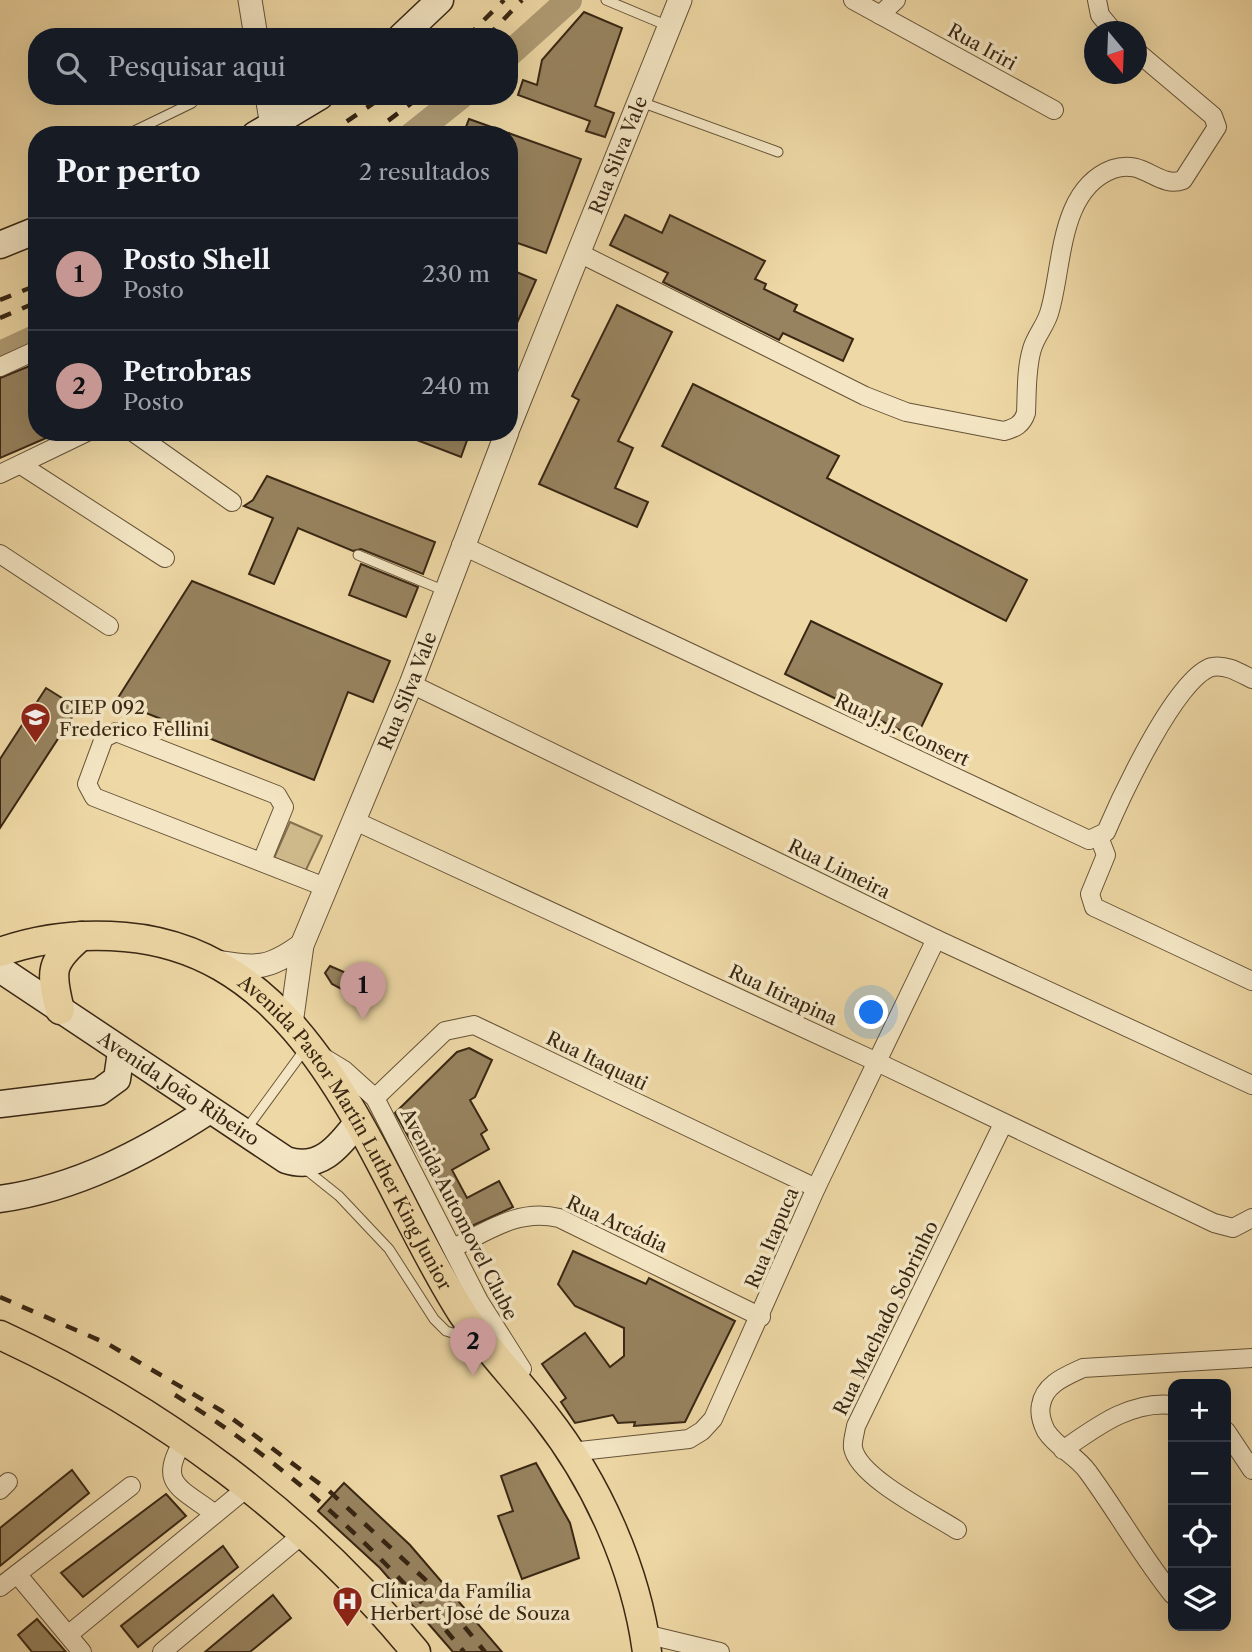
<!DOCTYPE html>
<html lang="pt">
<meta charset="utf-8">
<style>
:root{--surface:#171b24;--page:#242831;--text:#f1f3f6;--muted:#9ea1a6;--line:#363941;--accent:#c59692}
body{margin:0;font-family:"Libre Caslon Text",serif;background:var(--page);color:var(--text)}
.controls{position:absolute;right:21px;bottom:21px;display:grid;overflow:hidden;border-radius:14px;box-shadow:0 7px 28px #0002}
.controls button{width:63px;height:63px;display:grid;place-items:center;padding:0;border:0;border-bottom:2px solid var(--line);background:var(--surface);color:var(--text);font:35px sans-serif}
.compass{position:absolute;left:1084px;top:21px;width:63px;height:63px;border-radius:50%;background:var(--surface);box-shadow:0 7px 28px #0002;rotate:161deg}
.you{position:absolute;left:872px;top:1013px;width:24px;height:24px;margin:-18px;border:5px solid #fff;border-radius:50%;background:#1a73e8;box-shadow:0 0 0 10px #1a73e833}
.badge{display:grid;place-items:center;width:46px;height:46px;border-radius:50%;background:var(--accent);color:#111;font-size:23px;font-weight:700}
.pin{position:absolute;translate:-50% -58px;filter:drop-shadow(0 2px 4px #0008)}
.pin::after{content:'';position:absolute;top:37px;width:24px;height:21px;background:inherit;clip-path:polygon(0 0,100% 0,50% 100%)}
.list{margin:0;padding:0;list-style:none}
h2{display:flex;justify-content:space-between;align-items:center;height:91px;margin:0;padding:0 28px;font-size:30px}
h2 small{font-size:23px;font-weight:400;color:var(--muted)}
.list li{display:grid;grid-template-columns:46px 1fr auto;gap:21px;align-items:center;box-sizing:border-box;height:112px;padding:0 28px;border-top:2px solid var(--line)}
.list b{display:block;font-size:26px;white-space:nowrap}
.list p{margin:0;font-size:23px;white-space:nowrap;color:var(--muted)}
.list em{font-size:23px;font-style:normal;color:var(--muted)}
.icon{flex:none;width:38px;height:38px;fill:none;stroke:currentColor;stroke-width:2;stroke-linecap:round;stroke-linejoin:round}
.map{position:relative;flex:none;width:1252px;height:1652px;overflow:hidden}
.search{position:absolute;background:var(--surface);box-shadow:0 7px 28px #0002;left:28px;top:28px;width:490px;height:77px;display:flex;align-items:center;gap:18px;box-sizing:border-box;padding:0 24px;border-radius:28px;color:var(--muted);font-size:26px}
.panel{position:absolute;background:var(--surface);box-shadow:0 7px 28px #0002;left:28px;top:126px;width:490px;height:315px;border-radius:28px}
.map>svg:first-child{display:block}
.green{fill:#cfba8c;stroke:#847050;stroke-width:2}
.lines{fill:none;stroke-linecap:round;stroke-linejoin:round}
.river{stroke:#b09c74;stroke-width:26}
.building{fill:#97835f;stroke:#392714;stroke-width:2}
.service-casing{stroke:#665338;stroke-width:11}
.minor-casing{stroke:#665338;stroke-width:20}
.tertiary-casing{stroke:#665338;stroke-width:25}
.secondary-casing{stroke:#392714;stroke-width:29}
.primary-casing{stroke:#392714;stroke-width:31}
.service{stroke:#f4e6c4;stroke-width:9}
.minor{stroke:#f4e6c4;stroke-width:18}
.tertiary{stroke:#f4e6c4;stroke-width:23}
.secondary{stroke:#f4e6c4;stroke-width:26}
.primary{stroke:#eed8a5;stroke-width:28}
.rail{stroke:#392714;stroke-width:4.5;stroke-dasharray:12 12;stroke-linecap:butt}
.labels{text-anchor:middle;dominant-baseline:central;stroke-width:7;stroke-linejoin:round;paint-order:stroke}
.street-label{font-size:19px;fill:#392714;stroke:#f4e6c4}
.poi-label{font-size:19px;fill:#392714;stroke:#f4e6c4;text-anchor:start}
</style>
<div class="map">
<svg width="1252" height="1652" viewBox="0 0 1252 1652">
<rect width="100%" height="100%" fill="#eed8a5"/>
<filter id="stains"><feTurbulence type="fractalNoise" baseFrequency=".00286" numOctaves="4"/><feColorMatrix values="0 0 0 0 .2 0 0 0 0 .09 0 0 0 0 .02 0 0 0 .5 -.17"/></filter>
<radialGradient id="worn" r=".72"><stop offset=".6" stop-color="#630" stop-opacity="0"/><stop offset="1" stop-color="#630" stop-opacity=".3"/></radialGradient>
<path class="green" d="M290,822L322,836L305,872L274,858Z"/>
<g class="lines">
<g class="river">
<path d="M509,54L569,0"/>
<path d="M412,135L461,96"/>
<path d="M0,354L37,337"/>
</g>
</g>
<g class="building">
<path d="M584,12L622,28L595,106L614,113L605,137L586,131L590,121L518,95L523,80L537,85L542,60Z"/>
<path d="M469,119L581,159L546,253L509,240V133L463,135Z"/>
<path d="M625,215L662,233L670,215L765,261L755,279L766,284L764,289L797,305L794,311L853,339L843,361L783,333L779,340L663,282L668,273L610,245Z"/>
<path d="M509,269L536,280L509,341Z"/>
<path d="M617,305L672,332L618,441L633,448L615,488L648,502L637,527L539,484L579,400L572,396Z"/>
<path d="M37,363V432H60L0,458V378Z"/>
<path d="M693,384L839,456L827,478L1027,580L1006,621L662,446Z"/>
<path d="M396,432H470L461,457Z"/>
<path d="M267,476L435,542L423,574L361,549L353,551L298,528L274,584L249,574L273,518L244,506L253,500Z"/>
<path d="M361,564L418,587L406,617L349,595Z"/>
<path d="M192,581L390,661L373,702L348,692L314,780L116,701Z"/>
<path d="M811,621L942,684L916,738L785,674Z"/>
<path d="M46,688L78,708L0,828V759Z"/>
<path d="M330,966L353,976L345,991L332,984L325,973Z"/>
<path d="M469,1048L492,1060L475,1097L470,1100L487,1130L481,1134L489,1149L452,1170L467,1198L499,1181L513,1207L461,1231L395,1113L457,1052Z"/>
<path d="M573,1251L646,1284L649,1278L735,1321L685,1422L634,1426L635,1422L618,1423L613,1415L575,1423L561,1402L566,1398L542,1364L585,1333L610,1367L624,1356V1328L575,1306L558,1284Z"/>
<path d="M536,1463L570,1523L579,1558L522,1579L498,1516L513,1511L501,1476Z"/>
<path d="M72,1470L89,1493L0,1566V1528Z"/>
<path d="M344,1483L410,1545L502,1652H453L380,1568L318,1511Z"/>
<path d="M166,1494L186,1516L83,1597L61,1573Z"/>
<path d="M223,1546L238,1567L138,1647L121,1626Z"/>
<path d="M273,1595L291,1618L250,1652H205Z"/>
<path d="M37,1619L66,1652H32L18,1635Z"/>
</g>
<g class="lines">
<defs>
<g id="service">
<path d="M606,0L668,26"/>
<path d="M641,102L778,152"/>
<path d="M126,135L192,103"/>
<path d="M358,555L445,591"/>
<path d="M245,1131L305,1049"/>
<path d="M304,1168L339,1196L389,1249L434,1319L446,1331L475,1340"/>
</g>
<g id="minor">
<path d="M853,0L1054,110"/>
<path d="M1097,0L1100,15L1114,32"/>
<path d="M880,15L896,0"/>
<path d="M579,253L865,396L906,412L1004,431C1015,428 1022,425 1026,413C1027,392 1026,369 1032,349C1036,335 1047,324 1050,310C1063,265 1059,189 1113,169C1144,158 1158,189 1183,180L1217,127L1213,116L1136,51"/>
<path d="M0,367L37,350"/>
<path d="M133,432L232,502"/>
<path d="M21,465L165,558"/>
<path d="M0,474L87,432"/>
<path d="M461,545L1089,840L1106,832C1121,797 1177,676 1212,667C1226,664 1240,673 1252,679"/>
<path d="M0,554L109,626"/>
<path d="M411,684L936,939L1252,1085"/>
<path d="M353,820L877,1062L1214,1223L1233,1228L1252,1218"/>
<path d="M1099,837L1106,855L1090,894L1094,907L1252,981"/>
<path d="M262,861L284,807L277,795L116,732L104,738L87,784L94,797L325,887"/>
<path d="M321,1056L344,1070L375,1098L479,1301L522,1369"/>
<path d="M375,1098L445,1031L474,1025L816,1188"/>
<path d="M453,1248C488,1231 519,1208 559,1218L761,1317"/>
<path d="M1226,1431L1252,1470"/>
<path d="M184,1440C156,1484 181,1488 215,1514"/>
<path d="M1063,1450C1096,1427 1131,1400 1173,1405"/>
<path d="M571,1452L689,1439L702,1431L713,1419L816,1188L936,939"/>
<path d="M0,1490L8,1482"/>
<path d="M957,1530C931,1513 859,1478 853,1448C852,1441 855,1433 856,1426L1003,1124"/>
<path d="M17,1574L82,1652"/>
<path d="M0,1587L131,1486"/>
<path d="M1173,1595C1141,1555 1118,1513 1088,1472C1077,1456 1057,1448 1046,1431C1042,1423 1039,1414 1041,1405C1044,1384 1066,1376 1083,1368L1252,1358"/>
<path d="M645,1634L720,1652"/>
<path d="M68,1635L248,1487"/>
<path d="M162,1652L303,1534"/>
</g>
<g id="tertiary">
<path d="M250,0L256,37"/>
<path d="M267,96L272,126"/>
<path id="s1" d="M509,426L680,0"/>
<path d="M217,962C257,969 269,969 302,945"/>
<path id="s2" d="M291,1024L302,945L411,684L507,432"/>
</g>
<g id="secondary">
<path d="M401,37L440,0"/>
<path d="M255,135L320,96"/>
<path d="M0,245L37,230"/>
<path id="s3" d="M0,969L286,1160C319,1171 338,1148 357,1123"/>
<path d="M0,1104L99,1092L117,1079L121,1052"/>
<path d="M0,1199C77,1188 143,1153 208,1111"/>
</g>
<g id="primary">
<path id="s4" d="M0,952C40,938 82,933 125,937C317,953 374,1176 462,1313C487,1350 518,1381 545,1416C597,1482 636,1569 647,1652"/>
<path d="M60,1010C50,971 50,962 81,936"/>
<path d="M0,1335C159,1408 305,1516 416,1652"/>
</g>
</defs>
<use href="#service" class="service-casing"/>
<use href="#minor" class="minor-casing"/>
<use href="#tertiary" class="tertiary-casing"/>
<use href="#secondary" class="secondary-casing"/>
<use href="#primary" class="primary-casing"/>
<use href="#service" class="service"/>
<use href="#minor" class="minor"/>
<use href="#tertiary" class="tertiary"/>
<use href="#secondary" class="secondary"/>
<use href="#primary" class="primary"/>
<g class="rail">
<path d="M467,37L504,0"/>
<path d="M487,37L522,0"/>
<path d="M327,135L384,96"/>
<path d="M369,135L421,96"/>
<path d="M0,300L37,285"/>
<path d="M0,318L37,302"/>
<path d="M0,1297L108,1344L222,1411L328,1490L429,1583L485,1652"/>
<path d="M175,1395C286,1463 382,1551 464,1652"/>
</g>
</g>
<defs>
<symbol id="school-pin" viewBox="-11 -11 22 30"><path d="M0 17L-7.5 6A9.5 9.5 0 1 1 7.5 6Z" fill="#8f2418" stroke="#f4e6c4"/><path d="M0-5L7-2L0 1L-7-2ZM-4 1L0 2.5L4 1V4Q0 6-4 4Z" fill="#fff"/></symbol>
<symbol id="hospital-pin" viewBox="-11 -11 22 30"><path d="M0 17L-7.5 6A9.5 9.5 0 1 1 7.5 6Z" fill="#8f2418" stroke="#f4e6c4"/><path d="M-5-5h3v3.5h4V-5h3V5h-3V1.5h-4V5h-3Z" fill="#fff"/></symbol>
</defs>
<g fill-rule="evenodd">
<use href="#school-pin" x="18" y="700" width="35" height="47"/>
<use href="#hospital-pin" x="330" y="1584" width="35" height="47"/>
</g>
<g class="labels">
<g class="street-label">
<text transform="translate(982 47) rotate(29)">Rua Iriri</text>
<text stroke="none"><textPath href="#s1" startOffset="292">Rua Silva Vale</textPath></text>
<text stroke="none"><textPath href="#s2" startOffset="355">Rua Silva Vale</textPath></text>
<text transform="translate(902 730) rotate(25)">Rua J. J. Consert</text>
<text transform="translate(839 869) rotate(26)">Rua Limeira</text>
<text transform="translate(783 995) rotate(25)">Rua Itirapina</text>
<text transform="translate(597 1061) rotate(26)">Rua Itaquati</text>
<text stroke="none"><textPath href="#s3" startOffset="215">Avenida João Ribeiro</textPath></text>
<text stroke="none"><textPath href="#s4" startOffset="439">Avenida Pastor Martin Luther King Junior</textPath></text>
<text transform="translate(459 1214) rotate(63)">Avenida Automovel Clube</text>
<text transform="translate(617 1224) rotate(25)">Rua Arcádia</text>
<text transform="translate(772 1238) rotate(-67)">Rua Itapuca</text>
<text transform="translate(886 1318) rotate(-64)">Rua Machado Sobrinho</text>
</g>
<g class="poi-label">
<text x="59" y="707">CIEP 092<tspan x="59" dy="22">Frederico Fellini</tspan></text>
<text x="370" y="1591">Clínica da Família<tspan x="370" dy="22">Herbert José de Souza</tspan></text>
</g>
</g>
<rect width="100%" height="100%" filter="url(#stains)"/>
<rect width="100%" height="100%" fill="url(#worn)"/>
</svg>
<div class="controls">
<button>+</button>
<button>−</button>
<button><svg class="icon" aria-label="locate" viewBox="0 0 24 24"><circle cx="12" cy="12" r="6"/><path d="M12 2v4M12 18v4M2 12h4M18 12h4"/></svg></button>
<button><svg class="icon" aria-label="layers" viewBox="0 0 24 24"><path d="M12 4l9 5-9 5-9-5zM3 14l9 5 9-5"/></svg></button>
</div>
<svg class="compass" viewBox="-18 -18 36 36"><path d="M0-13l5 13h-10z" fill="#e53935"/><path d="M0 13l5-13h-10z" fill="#9ea1a6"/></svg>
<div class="you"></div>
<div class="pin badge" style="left:363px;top:1020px">1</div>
<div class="pin badge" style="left:473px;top:1376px">2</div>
<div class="search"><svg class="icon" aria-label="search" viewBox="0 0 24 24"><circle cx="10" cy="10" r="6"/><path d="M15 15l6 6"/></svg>Pesquisar aqui</div>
<section class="panel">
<h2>Por perto<small>2 resultados</small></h2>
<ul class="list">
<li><span class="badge">1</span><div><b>Posto Shell</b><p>Posto</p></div><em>230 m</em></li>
<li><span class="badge">2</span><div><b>Petrobras</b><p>Posto</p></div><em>240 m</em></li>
</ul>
</section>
</div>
